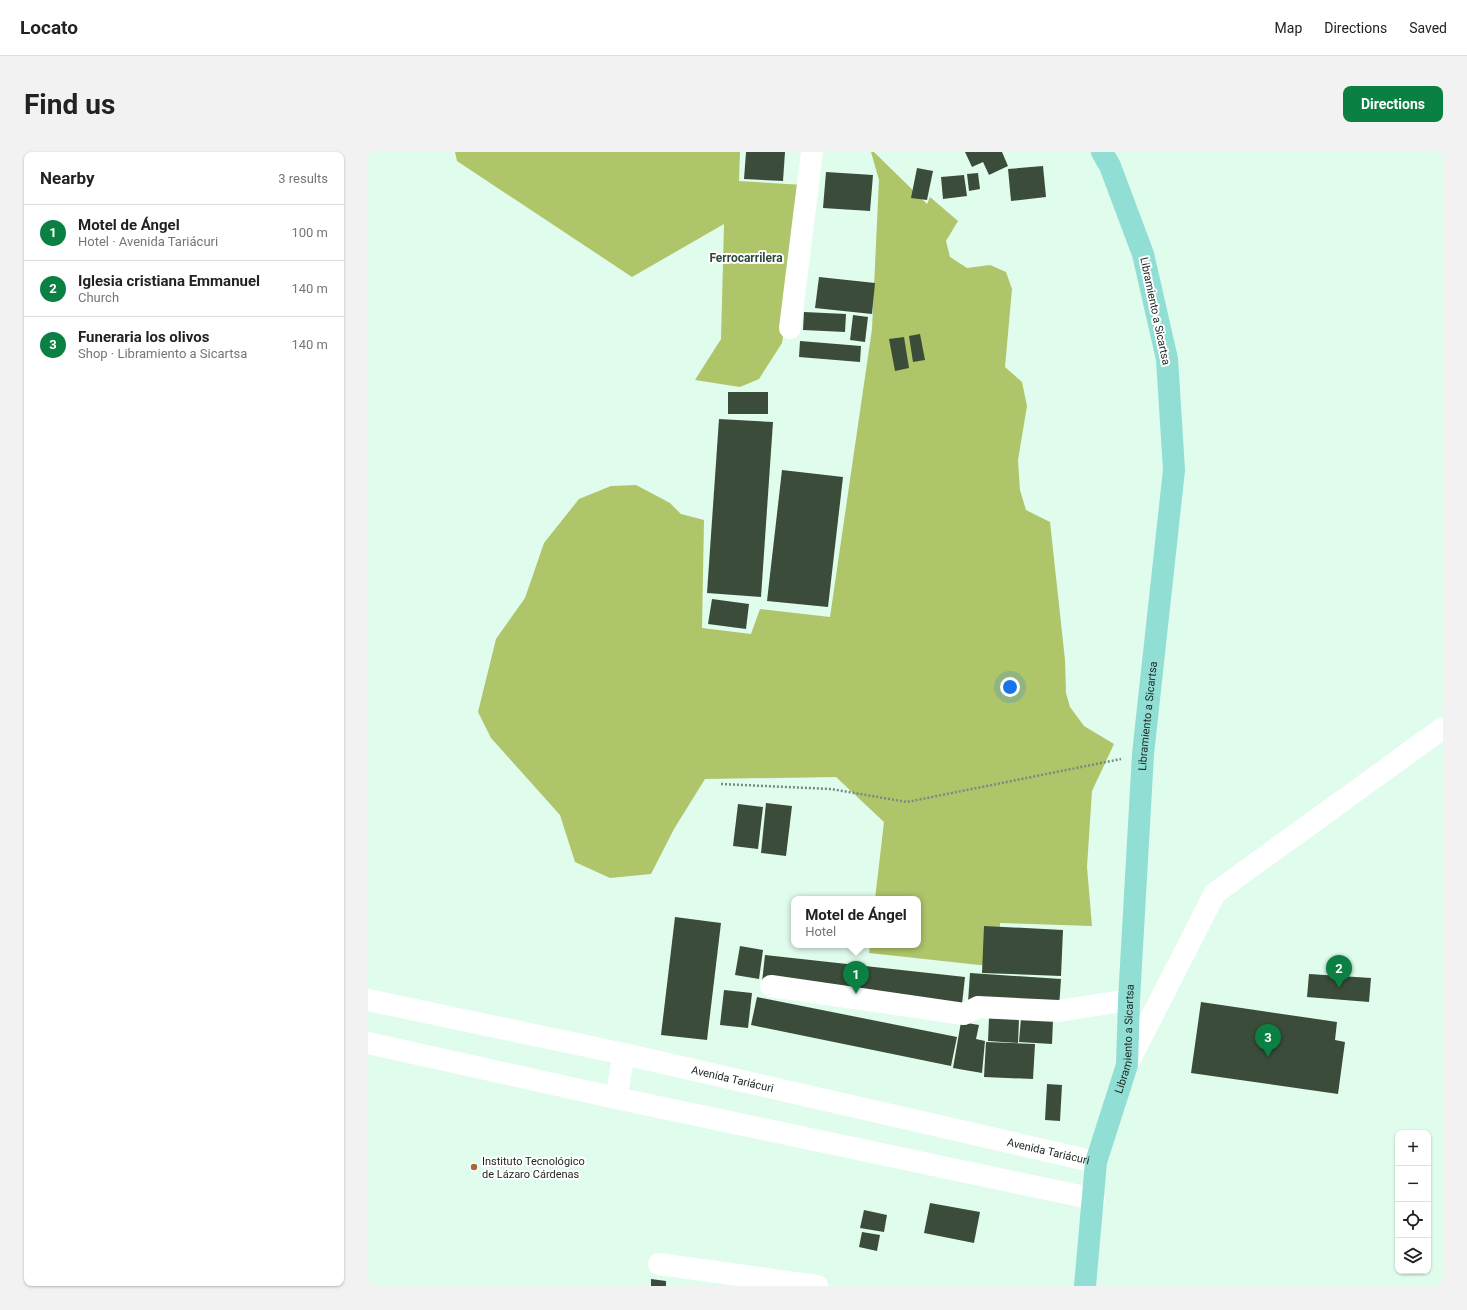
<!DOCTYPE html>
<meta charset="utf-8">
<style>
:root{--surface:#fff;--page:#f2f2f2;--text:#222;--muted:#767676;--line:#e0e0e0;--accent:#0b8043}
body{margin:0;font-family:Roboto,sans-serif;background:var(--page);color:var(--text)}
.controls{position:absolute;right:12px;bottom:12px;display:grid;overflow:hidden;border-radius:8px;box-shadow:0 1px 3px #0004}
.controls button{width:36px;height:36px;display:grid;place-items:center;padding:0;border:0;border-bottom:1px solid var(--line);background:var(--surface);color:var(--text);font:20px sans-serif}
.you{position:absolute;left:642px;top:535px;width:14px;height:14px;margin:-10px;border:3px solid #fff;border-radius:50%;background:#1a73e8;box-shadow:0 0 0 6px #1a73e833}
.badge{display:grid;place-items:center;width:26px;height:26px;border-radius:50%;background:var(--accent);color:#fff;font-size:13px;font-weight:700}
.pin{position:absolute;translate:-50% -33px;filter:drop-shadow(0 1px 2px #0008)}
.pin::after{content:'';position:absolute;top:21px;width:14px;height:12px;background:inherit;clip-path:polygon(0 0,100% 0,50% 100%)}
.popup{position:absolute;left:423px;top:744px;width:130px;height:52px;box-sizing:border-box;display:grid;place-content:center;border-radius:8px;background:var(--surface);filter:drop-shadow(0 1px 3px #0005);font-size:13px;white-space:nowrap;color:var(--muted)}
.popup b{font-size:15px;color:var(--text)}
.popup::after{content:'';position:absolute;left:50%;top:100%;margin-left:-8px;border:8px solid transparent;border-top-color:var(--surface)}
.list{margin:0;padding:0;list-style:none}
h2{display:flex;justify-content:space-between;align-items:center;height:52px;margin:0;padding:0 16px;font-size:17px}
h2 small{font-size:13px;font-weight:400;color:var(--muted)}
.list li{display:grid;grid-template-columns:26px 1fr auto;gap:12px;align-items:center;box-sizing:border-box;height:56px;padding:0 16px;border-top:1px solid var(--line)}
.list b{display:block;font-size:15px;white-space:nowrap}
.list p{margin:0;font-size:13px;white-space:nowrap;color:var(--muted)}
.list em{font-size:13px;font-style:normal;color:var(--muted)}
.icon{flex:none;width:22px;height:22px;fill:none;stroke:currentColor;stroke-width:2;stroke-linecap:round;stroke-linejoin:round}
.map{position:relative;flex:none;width:1075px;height:1134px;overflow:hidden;border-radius:8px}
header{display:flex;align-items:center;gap:24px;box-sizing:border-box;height:56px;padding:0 20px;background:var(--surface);border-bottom:1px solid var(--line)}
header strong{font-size:19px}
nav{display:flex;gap:22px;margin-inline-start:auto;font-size:14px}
.intro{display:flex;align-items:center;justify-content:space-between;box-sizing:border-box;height:96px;padding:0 24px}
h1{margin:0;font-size:28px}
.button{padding:10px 18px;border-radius:8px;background:var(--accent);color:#fff;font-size:14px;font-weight:700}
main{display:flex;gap:24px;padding:0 24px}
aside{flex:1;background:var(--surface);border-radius:8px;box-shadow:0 1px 3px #0004}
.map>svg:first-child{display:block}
.forest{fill:#aec56a}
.building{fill:#3c4c3a}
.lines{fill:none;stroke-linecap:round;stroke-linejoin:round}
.path{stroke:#788b80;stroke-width:2.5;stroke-dasharray:2 2;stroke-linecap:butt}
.minor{stroke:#fff;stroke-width:22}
.major{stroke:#91ded5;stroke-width:22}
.poi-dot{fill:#a86831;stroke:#fff;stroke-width:1.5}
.labels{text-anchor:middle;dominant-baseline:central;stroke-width:4;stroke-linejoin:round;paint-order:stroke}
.street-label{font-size:11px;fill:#1a251f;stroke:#fff}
.poi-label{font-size:11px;fill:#1a251f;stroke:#fff;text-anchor:start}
.neighbourhood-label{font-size:12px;font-weight:bold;fill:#30483d;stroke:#fff}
</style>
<header>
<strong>Locato</strong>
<nav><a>Map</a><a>Directions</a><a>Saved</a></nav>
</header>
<div class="intro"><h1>Find us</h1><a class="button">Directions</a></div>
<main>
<aside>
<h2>Nearby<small>3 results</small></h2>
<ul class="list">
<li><span class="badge">1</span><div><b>Motel de Ángel</b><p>Hotel · Avenida Tariácuri</p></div><em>100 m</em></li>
<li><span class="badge">2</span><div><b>Iglesia cristiana Emmanuel</b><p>Church</p></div><em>140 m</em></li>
<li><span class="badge">3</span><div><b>Funeraria los olivos</b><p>Shop · Libramiento a Sicartsa</p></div><em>140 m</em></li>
</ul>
</aside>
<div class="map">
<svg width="1075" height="1134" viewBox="0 0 1075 1134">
<rect width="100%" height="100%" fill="#e0fced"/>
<g class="forest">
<path d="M87,0H372L371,29L436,33L414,191L391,227L372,235L327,228L353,187L356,72L264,125L89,9Z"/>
<path d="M503,0H506L559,52L562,45L590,69L578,89L582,105L599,116L622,113L638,120L644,137L637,215L654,230L659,254L650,308L652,338L658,358L682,370L697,508L698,541L702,555L716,574L746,592L724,639L719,715L724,774L632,771L630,815L501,801L502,793H550V747H507L516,670L468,625L337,627L306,677L283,722L242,726L207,710L192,663L123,586L110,560L128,487L157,446L176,391L211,347L243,334L268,333L302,351L313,362L336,368L334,476L383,482L392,457L462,465L504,177L511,28Z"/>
</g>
<g class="building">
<path d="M378,0H417L415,29L376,27Z"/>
<path d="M597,0H634L640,14L621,23L615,10L604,15Z"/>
<path d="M675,14L678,45L643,49L640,17Z"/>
<path d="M549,16L565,19L559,48L543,46Z"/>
<path d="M458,20L505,23L502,59L455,56Z"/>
<path d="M610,21L612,37L601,39L599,22Z"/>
<path d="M596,23L599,44L575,47L573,25Z"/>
<path d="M451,125L507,131L504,162L447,156Z"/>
<path d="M436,160L478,162L477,180L435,178Z"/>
<path d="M485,163L500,165L497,190L482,188Z"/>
<path d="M552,182L557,208L545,210L541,184Z"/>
<path d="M536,185L541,216L527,219L521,187Z"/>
<path d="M432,189L493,194L492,210L431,205Z"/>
<rect x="360" y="240" width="40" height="22"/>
<path d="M351,267L405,270L393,445L339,441Z"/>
<path d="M414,318L475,325L460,455L399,449Z"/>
<path d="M344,447L381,452L378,477L340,472Z"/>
<path d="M398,651L424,654L418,704L393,701Z"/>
<path d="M370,652L395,655L390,697L365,694Z"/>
<path d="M307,765L353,771L339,888L293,883Z"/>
<path d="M616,774L695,778L693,824L614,821Z"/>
<path d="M372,794L395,798L391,827L367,823Z"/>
<path d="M397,803L597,825L594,852L394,830Z"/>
<path d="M602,821L693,827L691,856L600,850Z"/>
<path d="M941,822L1003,826L1001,850L939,845Z"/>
<path d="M356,838L384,841L380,876L352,873Z"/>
<path d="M389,845L589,885L583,914L383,873Z"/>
<path d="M833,850L969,870L967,888L977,890L970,942L823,921Z"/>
<path d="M621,866L651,867L650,891L620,889Z"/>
<path d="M653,866L685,868L684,892L651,890Z"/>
<path d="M593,870L611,873L608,887L617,889L614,921L585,916Z"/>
<path d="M618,890L667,892L665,927L616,925Z"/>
<path d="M679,932L694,933L692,969L677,968Z"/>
<path d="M562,1051L612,1060L606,1091L556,1081Z"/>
<path d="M496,1058L519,1063L516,1080L492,1076Z"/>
<path d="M494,1080L512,1083L509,1099L491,1095Z"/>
<path d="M283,1127L298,1129V1134H283Z"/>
</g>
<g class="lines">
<path class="path" d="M353,632L463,637L539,650L753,607"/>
<g class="minor">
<path d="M422,176L444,0"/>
<path d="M403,834L596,862L610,855L690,859L761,848"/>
<path id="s1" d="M0,848L256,902L728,1010"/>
<path d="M0,891L248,946L726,1047"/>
<path d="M759,913L847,741L1075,576"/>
<path d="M248,946L256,902"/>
<path d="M291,1112L449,1134"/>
</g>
<path class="major" id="s2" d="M717,1134L728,1010L759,913L761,848L775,602L806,318L799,207L775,102L742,14L734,0"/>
</g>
<circle class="poi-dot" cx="106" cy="1015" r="4"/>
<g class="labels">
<g class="street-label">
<text transform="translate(787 159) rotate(78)">Libramiento a Sicartsa</text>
<text stroke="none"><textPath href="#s2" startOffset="576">Libramiento a Sicartsa</textPath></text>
<text stroke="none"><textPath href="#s2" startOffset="252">Libramiento a Sicartsa</textPath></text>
<text stroke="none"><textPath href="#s1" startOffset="373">Avenida Tariácuri</textPath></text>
<text stroke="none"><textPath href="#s1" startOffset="697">Avenida Tariácuri</textPath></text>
</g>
<g class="poi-label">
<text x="114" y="1009">Instituto Tecnológico<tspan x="114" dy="13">de Lázaro Cárdenas</tspan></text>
</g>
<g class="neighbourhood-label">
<text x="378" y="106">Ferrocarrilera</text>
</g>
</g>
</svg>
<div class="controls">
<button>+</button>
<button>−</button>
<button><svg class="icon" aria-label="locate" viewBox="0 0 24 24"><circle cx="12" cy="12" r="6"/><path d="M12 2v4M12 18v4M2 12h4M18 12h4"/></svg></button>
<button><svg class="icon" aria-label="layers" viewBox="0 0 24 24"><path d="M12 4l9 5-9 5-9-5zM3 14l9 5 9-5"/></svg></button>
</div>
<div class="you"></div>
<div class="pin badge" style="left:488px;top:842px">1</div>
<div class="popup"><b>Motel de Ángel</b>Hotel</div>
<div class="pin badge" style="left:971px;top:836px">2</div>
<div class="pin badge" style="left:900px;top:905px">3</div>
</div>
</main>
